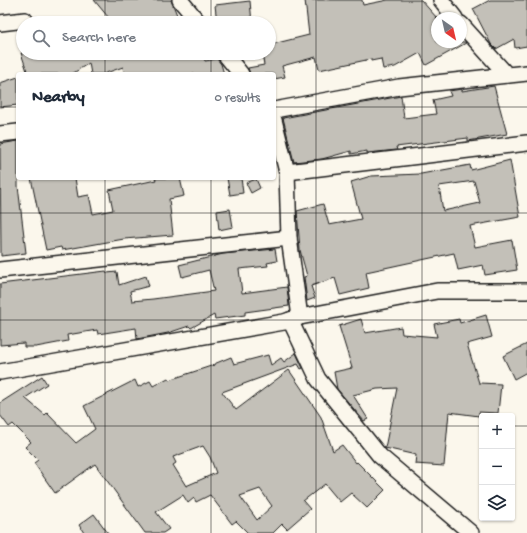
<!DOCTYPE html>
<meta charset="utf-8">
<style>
:root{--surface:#fff;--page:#f6f6f7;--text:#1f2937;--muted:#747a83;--line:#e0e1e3}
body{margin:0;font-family:"Gochi Hand",sans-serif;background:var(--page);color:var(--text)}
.controls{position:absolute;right:12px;bottom:12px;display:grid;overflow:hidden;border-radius:4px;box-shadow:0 1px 3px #0004}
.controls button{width:36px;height:36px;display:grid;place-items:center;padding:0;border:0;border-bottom:1px solid var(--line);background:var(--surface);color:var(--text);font:20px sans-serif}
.compass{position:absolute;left:431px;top:12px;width:36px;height:36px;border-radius:50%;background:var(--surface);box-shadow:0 1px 3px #0004;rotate:146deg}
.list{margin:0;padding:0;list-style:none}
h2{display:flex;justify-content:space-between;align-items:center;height:52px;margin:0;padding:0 16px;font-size:17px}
h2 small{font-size:13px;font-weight:400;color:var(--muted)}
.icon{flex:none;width:22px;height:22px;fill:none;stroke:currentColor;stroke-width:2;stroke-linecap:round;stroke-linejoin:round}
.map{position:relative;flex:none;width:527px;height:533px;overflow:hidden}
.search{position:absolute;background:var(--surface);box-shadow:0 1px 3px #0004;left:16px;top:16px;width:260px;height:44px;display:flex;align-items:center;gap:10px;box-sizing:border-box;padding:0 14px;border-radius:22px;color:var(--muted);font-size:15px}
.panel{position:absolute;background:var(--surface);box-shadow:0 1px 3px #0004;left:16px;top:72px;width:260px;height:108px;border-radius:4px}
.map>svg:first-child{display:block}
.building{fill:#c3c0b8;stroke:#1c1c1c;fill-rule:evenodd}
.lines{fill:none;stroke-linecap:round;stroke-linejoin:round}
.street-casing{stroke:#1c1c1c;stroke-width:18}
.street{stroke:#fbf7ec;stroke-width:15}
.grid{fill:none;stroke:#1c1c1c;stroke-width:1;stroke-opacity:0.55}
</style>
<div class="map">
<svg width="527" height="533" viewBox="0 0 527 533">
<rect width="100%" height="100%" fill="#fbf7ec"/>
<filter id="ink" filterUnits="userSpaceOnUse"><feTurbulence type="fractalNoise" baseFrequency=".025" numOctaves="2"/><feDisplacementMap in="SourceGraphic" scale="8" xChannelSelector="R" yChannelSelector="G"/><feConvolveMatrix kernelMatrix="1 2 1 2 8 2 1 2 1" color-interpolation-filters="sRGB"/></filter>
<g filter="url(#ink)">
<g class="building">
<path d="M94,0H171L179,20L170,23H113Z"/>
<path d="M305,0H362L363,5L388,0H421L437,18V42H465L466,43L426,65L420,53L395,67L383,69L381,59L371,61V59L319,70L316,57L282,66L285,77L274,79V74H250L248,68L264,65L262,53H269V45L309,35Z"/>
<path d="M490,0H527V46L515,48L514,39L496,49L491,44L473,9Z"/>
<path d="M250,1L252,23H217L215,5Z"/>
<path d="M21,53H203L205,61L217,59L221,64L224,74H124L123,67L103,74H91L89,63L72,74H28Z"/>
<path d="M18,77V105L0,107V83Z"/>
<path d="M494,86L507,134L468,141V138L396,147L397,150L367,153V151L351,154V151L322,159L294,162L283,118L401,96L404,118L436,114L433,100L451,96L449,91L462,89V91Z"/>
<path d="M18,141V186L26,253L1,256L0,144Z"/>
<path d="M510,160L520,217L470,226L475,247L512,240L517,270L485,275L483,265L458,270L454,253L366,272L369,288L340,295L335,278L311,286L315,298L307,301L304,277L307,276L300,250L297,211L323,204L329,225L361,219L351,182L371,176L421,174L470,165L471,170ZM474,181L480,203L443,211L439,186Z"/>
<path d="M31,178H75L78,197L89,195L93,214L113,210L109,190L156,180L155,178H180L184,196L169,199L173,235L124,239L62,250L61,247L46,250Z"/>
<path d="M227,178H241L243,193L230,195Z"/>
<path d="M256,179L260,188L251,193L246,183Z"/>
<path d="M230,209L233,227L219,230L217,211Z"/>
<path d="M275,249L277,261L267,263L268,266L239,269L242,293L287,287L289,306L245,312V315L215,319L214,315L191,328L189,326L168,333L137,339L136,328L98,334L97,330L67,335L68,341L36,347H24V343L0,345V284L106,271L107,273L117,272L119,285L146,276L149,286L130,291L132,301L153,299L214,291L209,270L182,277L179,265L223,254Z"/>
<path d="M486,315L492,337L467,344L479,383L501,384L498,413L479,412V416L449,412L444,466L415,464L416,455L385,448L397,388L377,389L353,395L368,419L364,421L337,389L334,372L352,368L339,326L361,319L365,333L401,327L402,334L437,337L434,324L459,319L460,323Z"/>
<path d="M527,344V372L514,379L503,356Z"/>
<path d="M296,353L303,368L301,369L298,364L222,392L236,410L289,370L321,417L333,451L342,445L356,463L357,462L385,490L367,508L351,493L340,502L325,484L303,501L310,509L287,529L282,524L273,533H248L236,521L232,524L210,495L196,502L194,498L188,503L183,495L156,512L169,529L163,533H145L95,464L55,493L34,463L38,460L25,447L31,442L13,424L9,427L0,415V403L42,376L47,384L25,398L45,415L47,413L76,443L95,429L84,406L135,380L138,387L150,381L153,386L168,378L169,380L214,365V364L231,357L234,364L268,355L271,365L281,358L284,362ZM203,446L210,457L216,473L186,486L173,465L176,463L173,457ZM260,489L272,506L257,520L240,496Z"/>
<path d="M94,514L108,533H84L79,525Z"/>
</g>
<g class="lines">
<defs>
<g id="street">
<path d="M180,0L199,23"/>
<path d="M441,0L455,18"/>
<path d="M0,23L25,20"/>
<path d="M461,24L507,75"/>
<path d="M224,53L241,74"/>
<path d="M274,110L399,87L527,73"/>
<path d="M274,120L287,172L289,238L300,317"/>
<path d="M0,134L18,132"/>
<path d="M287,172L527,143"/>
<path d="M0,270L289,238"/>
<path d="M290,320L318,379L380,456L471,533"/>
<path d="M0,372L284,322L300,317L437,291H527"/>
</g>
</defs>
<use href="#street" class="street-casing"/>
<use href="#street" class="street"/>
</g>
</g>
<path class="grid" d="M105,0V23M211,0V23M316,0V533M422,0V533M105,53V74M211,53V74M0,107H18M274,107H527M105,178V533M211,178V533M0,213H527M0,320H527M0,426H482M512,426H527"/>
</svg>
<div class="controls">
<button>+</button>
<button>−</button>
<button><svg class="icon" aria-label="layers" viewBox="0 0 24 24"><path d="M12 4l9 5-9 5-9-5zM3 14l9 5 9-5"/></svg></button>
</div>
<svg class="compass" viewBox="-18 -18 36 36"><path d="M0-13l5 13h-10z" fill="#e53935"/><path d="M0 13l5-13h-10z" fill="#747a83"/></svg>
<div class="search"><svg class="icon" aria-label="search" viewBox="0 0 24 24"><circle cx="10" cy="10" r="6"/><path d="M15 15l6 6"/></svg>Search here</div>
<section class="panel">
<h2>Nearby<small>0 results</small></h2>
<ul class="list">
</ul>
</section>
</div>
